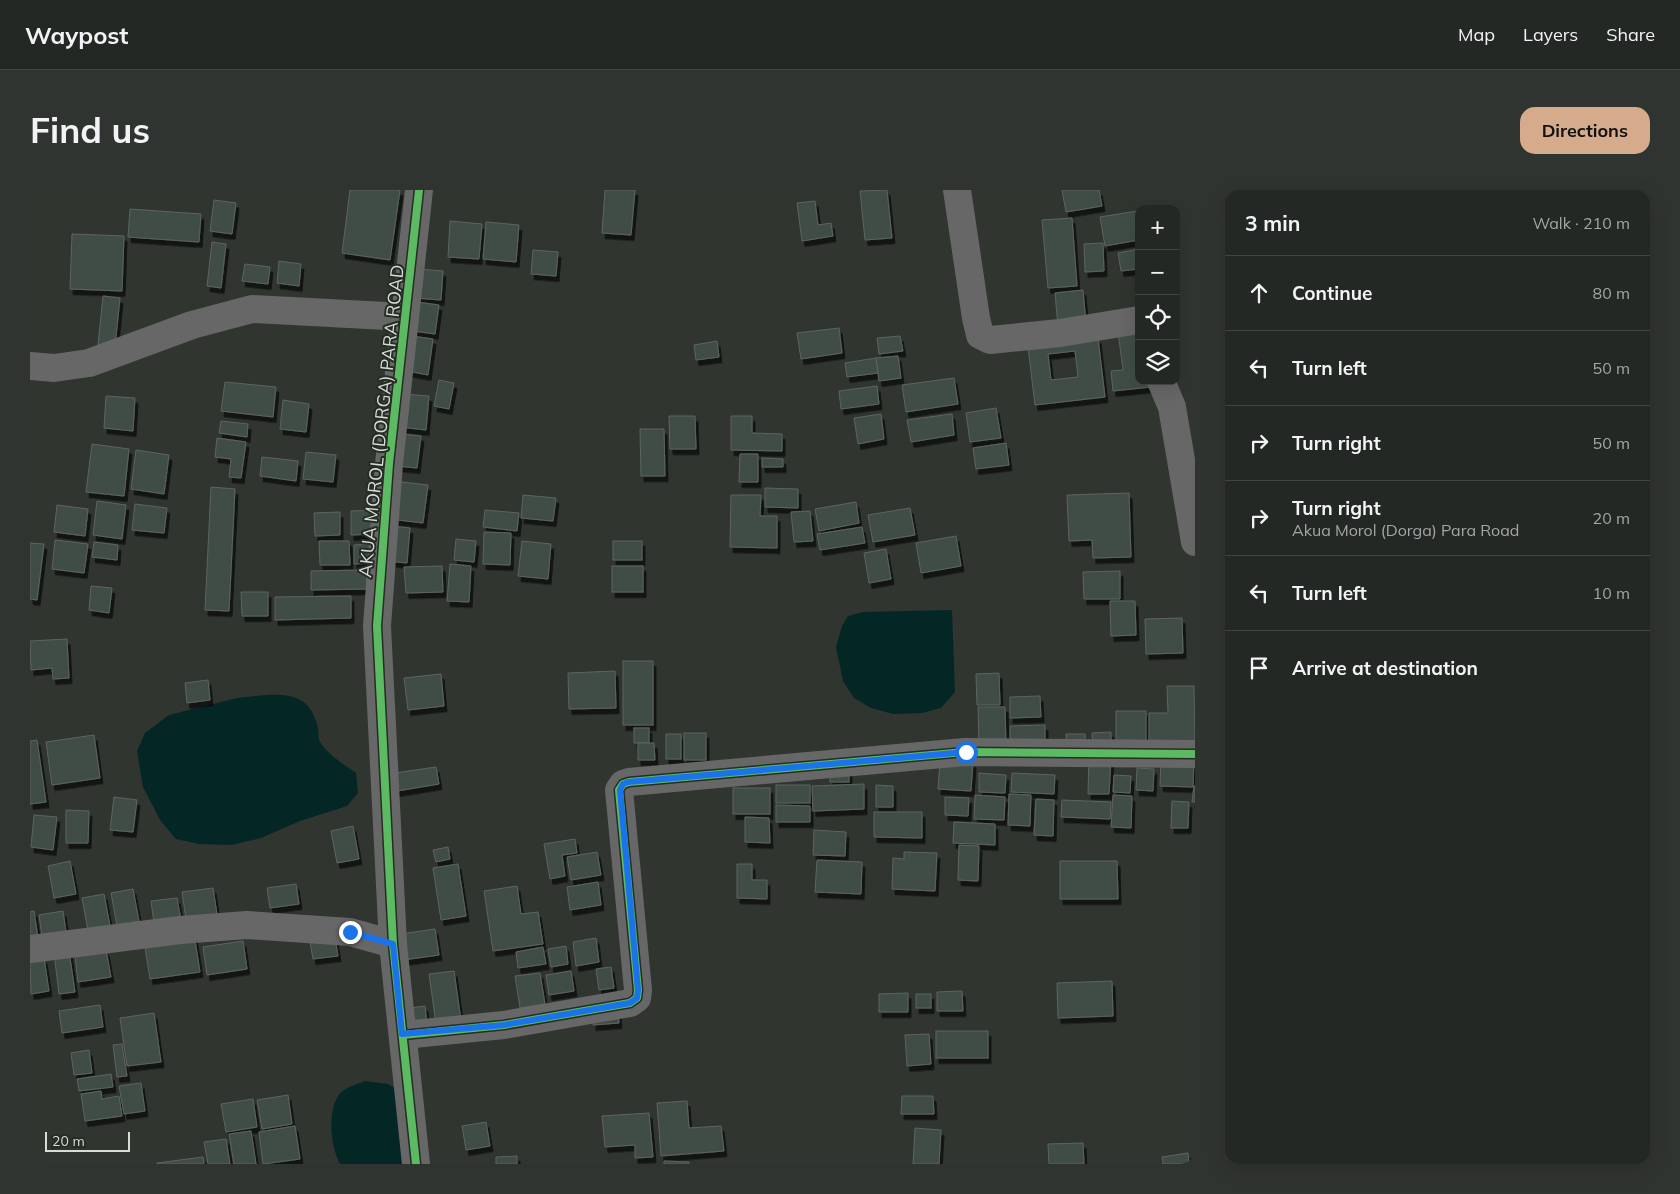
<!DOCTYPE html>
<meta charset="utf-8">
<style>
:root{--surface:#242824;--page:#303431;--text:#f1f3f6;--muted:#a3a6a6;--line:#414441;--accent:#d6ab8b}
body{margin:0;font-family:Mulish,sans-serif;background:var(--page);color:var(--text)}
.controls{position:absolute;right:15px;top:15px;display:grid;overflow:hidden;border-radius:10px;box-shadow:0 5px 20px #0002}
.controls button{width:45px;height:45px;display:grid;place-items:center;padding:0;border:0;border-bottom:1px solid var(--line);background:var(--surface);color:var(--text);font:25px sans-serif}
.scale{position:absolute;left:15px;bottom:12px;width:85px;box-sizing:border-box;padding-left:5px;border:2px solid #d7dcd7;border-top:0;font-size:14px;line-height:18px;white-space:nowrap;color:#d7dcd7;-webkit-text-stroke:4px #252d24;paint-order:stroke}
.stop{position:absolute;width:15px;height:15px;margin:-11px;border:4px solid #1a73e8;border-radius:50%;background:#fff}
.stop.end{background:#1a73e8;border-color:#fff;box-shadow:0 1px 5px #0008}
.list{margin:0;padding:0;list-style:none}
h2{display:flex;justify-content:space-between;align-items:center;height:65px;margin:0;padding:0 20px;font-size:21px}
h2 small{font-size:16px;font-weight:400;color:var(--muted)}
.list li{display:grid;grid-template-columns:32px 1fr auto;gap:15px;align-items:center;box-sizing:border-box;height:75px;padding:0 20px;border-top:1px solid var(--line)}
.list b{display:block;font-size:19px;white-space:nowrap}
.list p{margin:0;font-size:16px;white-space:nowrap;color:var(--muted)}
.list em{font-size:16px;font-style:normal;color:var(--muted)}
.icon{flex:none;width:28px;height:28px;fill:none;stroke:currentColor;stroke-width:2;stroke-linecap:round;stroke-linejoin:round}
.map{position:relative;flex:none;width:1165px;height:974px;overflow:hidden;border-radius:15px}
header{display:flex;align-items:center;gap:30px;box-sizing:border-box;height:70px;padding:0 25px;background:var(--surface);border-bottom:1px solid var(--line)}
header strong{font-size:24px}
nav{display:flex;gap:28px;margin-inline-start:auto;font-size:18px}
.intro{display:flex;align-items:center;justify-content:space-between;box-sizing:border-box;height:120px;padding:0 30px}
h1{margin:0;font-size:35px}
.button{padding:12px 22px;border-radius:15px;background:var(--accent);color:#111;font-size:18px;font-weight:700}
main{display:flex;gap:30px;padding:0 30px}
aside{flex:1;background:var(--surface);border-radius:15px;box-shadow:0 5px 20px #0002}
.map>svg:first-child{display:block}
.water{fill:#042726}
.building{fill:#3f4d46;stroke:#5f6460;fill-rule:evenodd;filter:url(#shadow)}
.lines{fill:none;stroke-linecap:round;stroke-linejoin:round}
.minor{stroke:#666766;stroke-width:28}
.cycleway-casing{stroke:#252d24;stroke-width:11}
.cycleway{stroke:#5cba63;stroke-width:8}
.route{stroke:#1a73e8;stroke-width:6}
.labels{text-anchor:middle;dominant-baseline:central;stroke-width:4;stroke-linejoin:round;paint-order:stroke}
.street-label{font-size:18px;fill:#d7dcd7;stroke:#252d24}
</style>
<header>
<strong>Waypost</strong>
<nav><a>Map</a><a>Layers</a><a>Share</a></nav>
</header>
<div class="intro"><h1>Find us</h1><a class="button">Directions</a></div>
<main>
<div class="map">
<svg width="1165" height="974" viewBox="0 0 1165 974">
<defs>
<filter id="shadow"><feDropShadow dx="3" dy="5.5" stdDeviation="0" flood-color="#0009"/></filter>
</defs>
<rect width="100%" height="100%" fill="#303530"/>
<g class="water">
<path d="M922,420L925,502L911,518L892,523L863,524L841,518L824,508L813,491L806,457L812,436L818,426L833,422Z"/>
<path d="M236,505C262,504 279,507 287,534C289,539 288,545 289,550C296,564 314,574 326,583L328,603L317,616L270,631L231,648L201,655L169,654L146,649L130,630L113,597L107,561L115,543L139,525L207,508Z"/>
<path d="M335,891L358,894L370,902L381,974H310C301,957 297,924 308,906C314,897 326,895 335,891Z"/>
</g>
<g class="building">
<path d="M320,0H370L360,70L312,63Z"/>
<path d="M575,0H605L601,45L572,43Z"/>
<path d="M857,0L862,48L835,50L830,1Z"/>
<path d="M1032,0H1069L1072,16L1036,22Z"/>
<path d="M184,10L206,13L202,44L180,41Z"/>
<path d="M785,11L788,35L801,33L803,46L772,51L767,13Z"/>
<path d="M100,19L171,24L169,52L98,47Z"/>
<path d="M1107,21L1109,50L1075,56L1070,27Z"/>
<path d="M1042,28L1047,96L1018,98L1012,30Z"/>
<path d="M420,31L452,34L449,69L418,67Z"/>
<path d="M456,32L489,35L486,72L453,69Z"/>
<path d="M42,44L94,46L92,101L40,99Z"/>
<path d="M182,52L196,54L191,98L177,96Z"/>
<path d="M1073,53L1074,81L1055,82L1054,54Z"/>
<path d="M1109,59V79L1091,81L1088,63Z"/>
<path d="M503,60L528,62L526,86L501,84Z"/>
<path d="M249,71L271,74L269,96L247,93Z"/>
<path d="M215,74L240,77L238,94L212,91Z"/>
<path d="M388,79L413,81L411,110L385,108Z"/>
<path d="M1053,100L1056,134L1028,136L1025,103Z"/>
<path d="M73,106L90,108L85,156L68,155Z"/>
<path d="M387,112L409,115L405,144L383,141Z"/>
<path d="M809,138L812,163L771,169L767,143Z"/>
<path d="M1109,139V191H1120L1121,197L1083,201L1081,181L1093,180L1088,142Z"/>
<path d="M382,146L403,149L398,185L377,181Z"/>
<path d="M870,146L873,161L849,164L847,148Z"/>
<path d="M1068,148L1075,207L1005,215L998,157ZM1045,161L1048,187L1021,190L1018,164Z"/>
<path d="M687,151L689,167L666,170L664,155Z"/>
<path d="M868,166L871,188L849,191L846,168Z"/>
<path d="M846,168L848,183L817,187L815,173Z"/>
<path d="M924,188L928,214L876,222L872,195Z"/>
<path d="M409,190L424,193L419,219L404,216Z"/>
<path d="M195,192L246,197L243,227L191,221Z"/>
<path d="M847,196L849,214L811,219L809,201Z"/>
<path d="M373,204L399,206L396,240L370,237Z"/>
<path d="M76,206L105,208L103,241L74,238Z"/>
<path d="M253,210L279,214L276,242L250,239Z"/>
<path d="M966,218L971,248L940,252L936,223Z"/>
<path d="M851,224L854,249L828,254L824,228Z"/>
<path d="M922,224L924,245L881,252L877,230Z"/>
<path d="M639,226H665L666,259H640Z"/>
<path d="M701,226H722V243L752,244V261L701,260Z"/>
<path d="M191,231L218,234L217,247L189,243Z"/>
<path d="M610,239H634L635,286H611Z"/>
<path d="M370,244L391,246L387,278L367,276Z"/>
<path d="M187,248L216,252L211,288L199,287L201,269L185,267Z"/>
<path d="M976,253L979,275L946,279L943,258Z"/>
<path d="M62,254L99,259L94,306L56,302Z"/>
<path d="M106,260L139,265L134,304L101,299Z"/>
<path d="M276,262L306,265L303,292L273,289Z"/>
<path d="M710,264H728V292H709Z"/>
<path d="M232,267L268,271L266,291L230,286Z"/>
<path d="M732,268L753,269V277H732Z"/>
<path d="M364,291L398,295L393,333L360,329Z"/>
<path d="M181,297L205,299L199,421L175,420Z"/>
<path d="M735,298L768,299V318L735,317Z"/>
<path d="M1099,303L1101,367L1063,368L1062,350L1039,351L1037,305Z"/>
<path d="M493,305L526,308L523,331L491,328Z"/>
<path d="M701,305H731L730,326H747V358L700,357Z"/>
<path d="M67,311L96,315L92,349L63,345Z"/>
<path d="M826,312L829,333L789,341L785,319Z"/>
<path d="M105,314L137,318L134,343L102,340Z"/>
<path d="M27,315L58,319L55,346L24,342Z"/>
<path d="M880,318L885,345L843,352L838,325Z"/>
<path d="M346,320V344L321,345V321Z"/>
<path d="M455,320L489,323L487,341L453,337Z"/>
<path d="M780,321L783,351L764,352L761,322Z"/>
<path d="M310,322V345L285,346L284,323Z"/>
<path d="M360,336L380,338L377,373L357,371Z"/>
<path d="M832,337L835,353L790,360L787,344Z"/>
<path d="M454,342L481,343L480,375L453,374Z"/>
<path d="M926,346L931,376L891,383L886,353Z"/>
<path d="M426,349L446,351L444,372L424,370Z"/>
<path d="M25,350L58,354L54,383L22,379Z"/>
<path d="M289,351H319L320,375H290Z"/>
<path d="M492,351L521,354L518,389L488,386Z"/>
<rect x="583" y="351" width="29" height="19"/>
<path d="M64,352L88,355L87,370L62,367Z"/>
<path d="M0,353L14,354L7,410L0,409Z"/>
<path d="M344,354V373L324,374V355Z"/>
<path d="M856,359L861,389L839,393L834,363Z"/>
<path d="M420,374L441,376L439,412L417,411Z"/>
<path d="M412,376L413,402L376,403L374,377Z"/>
<rect x="582" y="376" width="31" height="26"/>
<path d="M336,380L337,399L281,400V381Z"/>
<path d="M1090,381V409H1054L1053,382Z"/>
<path d="M61,396L82,398L79,423L59,420Z"/>
<path d="M211,402H238V426H212Z"/>
<path d="M321,406V428L245,430V407Z"/>
<path d="M1080,411H1105L1106,445L1081,446Z"/>
<path d="M1152,428L1153,463L1116,464L1115,429Z"/>
<path d="M37,449L39,488L23,489L22,478L1,480L0,451Z"/>
<rect x="593" y="471" width="30" height="64"/>
<path d="M585,481L586,518L539,519L538,483Z"/>
<path d="M969,483L970,515H947L946,484Z"/>
<path d="M411,484L414,516L378,520L374,488Z"/>
<path d="M178,490L180,510L157,513L155,493Z"/>
<path d="M1137,496H1164L1165,555H1119V523H1138Z"/>
<path d="M1010,506L1011,527L980,528V507Z"/>
<path d="M948,517H975L976,556H949Z"/>
<rect x="1086" y="521" width="30" height="34"/>
<path d="M1015,535V554L980,555V536Z"/>
<rect x="604" y="538" width="15" height="15"/>
<path d="M1081,542V555H1063L1062,543Z"/>
<rect x="654" y="543" width="22" height="27"/>
<rect x="636" y="544" width="15" height="25"/>
<path d="M1036,544H1055L1056,556L1037,557Z"/>
<path d="M64,545L70,588L22,595L16,552Z"/>
<path d="M7,550L16,612L0,614V551Z"/>
<path d="M608,553H624L625,570H608Z"/>
<path d="M1059,567L1081,568L1079,604H1058Z"/>
<path d="M1131,568L1164,569L1163,597L1130,596Z"/>
<path d="M910,571L943,572L941,601L908,599Z"/>
<path d="M406,577L409,594L361,602L358,584Z"/>
<rect x="800" y="578" width="19" height="14"/>
<path d="M1107,578L1124,579L1123,601L1106,600Z"/>
<path d="M949,583L976,585L975,603L949,602Z"/>
<path d="M982,583L1025,585L1024,604L981,602Z"/>
<path d="M1084,585L1101,586L1100,603L1083,602Z"/>
<path d="M834,594V619L783,621L782,596Z"/>
<rect x="746" y="595" width="34" height="18"/>
<path d="M846,595L863,596V617H846Z"/>
<path d="M1164,596H1165V612H1162Z"/>
<rect x="703" y="598" width="37" height="26"/>
<path d="M979,604L1001,605L1000,636L978,635Z"/>
<path d="M945,605L975,607L974,630L944,629Z"/>
<path d="M1083,605L1102,606L1101,638L1081,637Z"/>
<path d="M84,607L107,610L103,642L80,640Z"/>
<path d="M915,607L939,608L938,626L915,625Z"/>
<path d="M1006,609L1024,610L1023,646L1004,645Z"/>
<path d="M1032,610L1081,612L1080,629L1031,627Z"/>
<path d="M1142,611L1159,612L1158,638H1141Z"/>
<path d="M746,615L780,616V632H746Z"/>
<path d="M36,620L59,621L58,653H36Z"/>
<path d="M844,622H892V648L844,647Z"/>
<path d="M4,625L27,627L23,660L1,657Z"/>
<path d="M715,627L739,628L740,653L715,652Z"/>
<path d="M924,632L965,634V655L923,653Z"/>
<path d="M323,636L329,669L307,673L301,641Z"/>
<path d="M784,640L816,642L815,666L783,665Z"/>
<path d="M545,649L547,663L532,665L535,686L520,689L514,654Z"/>
<path d="M929,655L949,656L948,691L928,690Z"/>
<path d="M418,657L420,669L406,672L403,660Z"/>
<path d="M567,662L571,685L541,690L537,667Z"/>
<path d="M874,662L907,663L905,701L862,699L863,668L874,669Z"/>
<path d="M787,670L832,672L831,704L785,702Z"/>
<path d="M40,671L46,704L24,708L18,676Z"/>
<path d="M1030,671H1087L1088,709H1030Z"/>
<path d="M428,674L436,726L411,730L403,678Z"/>
<path d="M707,674H722V690H737V709L707,708Z"/>
<path d="M568,692L571,715L540,720L537,697Z"/>
<path d="M266,694L269,714L240,718L237,698Z"/>
<path d="M487,696L491,724L508,722L513,754L463,761L454,701Z"/>
<path d="M183,698L188,731L157,736L152,702Z"/>
<path d="M103,699L109,731L87,736L81,703Z"/>
<path d="M74,704L80,736L58,741L52,708Z"/>
<path d="M147,708L152,736L125,740L121,711Z"/>
<path d="M4,721L9,755L0,756V722Z"/>
<path d="M33,721L37,749L13,753L9,725Z"/>
<path d="M405,739L409,765L373,770L370,744Z"/>
<path d="M164,744L170,782L120,789L114,751Z"/>
<path d="M305,748L308,766L283,769L280,752Z"/>
<path d="M566,748L569,772L546,776L543,752Z"/>
<path d="M213,751L217,779L177,785L173,757Z"/>
<path d="M536,756L538,774L521,777L518,759Z"/>
<path d="M513,757L516,774L488,778L486,762Z"/>
<path d="M76,760L81,787L48,792L45,765Z"/>
<path d="M39,761L45,802L29,804L24,763Z"/>
<path d="M14,768L19,801L1,804L0,770Z"/>
<path d="M581,777L584,798L569,800L566,779Z"/>
<path d="M424,781L431,831L406,834L399,784Z"/>
<path d="M541,781L544,801L519,805L516,785Z"/>
<path d="M510,783L515,814L490,818L485,786Z"/>
<path d="M1082,791L1083,826L1028,828L1027,793Z"/>
<path d="M932,801L933,821H907V802Z"/>
<path d="M878,803V822H849V804Z"/>
<rect x="886" y="804" width="15" height="14"/>
<path d="M70,815L73,837L32,843L29,821Z"/>
<path d="M395,816L397,835L382,838L380,818Z"/>
<path d="M588,821L589,833L563,835V822Z"/>
<path d="M124,823L131,872L97,876L90,828Z"/>
<rect x="906" y="841" width="52" height="27"/>
<path d="M899,844L901,874L877,876L875,845Z"/>
<path d="M92,854L97,886L87,887L83,855Z"/>
<path d="M59,860L62,883L44,885L41,863Z"/>
<path d="M81,884L83,897L49,901L47,889Z"/>
<path d="M111,893L115,921L94,924L89,896Z"/>
<path d="M71,901L72,909L89,906L92,926L55,931L51,904Z"/>
<path d="M258,905L262,934L232,939L227,910Z"/>
<path d="M872,906H903L904,924H871Z"/>
<path d="M223,909L227,937L196,942L191,914Z"/>
<path d="M657,911L659,938L691,936L694,961L631,966L627,913Z"/>
<path d="M619,923L623,967L605,968V955L575,957L572,926Z"/>
<path d="M456,932L460,956L436,960L432,936Z"/>
<path d="M265,936L270,969L233,974L229,942Z"/>
<path d="M885,938L911,940L909,974H883Z"/>
<path d="M221,941L226,974H204L199,944Z"/>
<path d="M196,949L200,974H178L174,952Z"/>
<path d="M1053,953L1054,974H1019L1018,954Z"/>
<path d="M1158,963L1159,974H1133L1132,967Z"/>
<path d="M487,966V974H466V967Z"/>
<path d="M173,967L174,974H127V973Z"/>
<path d="M634,971L659,972V974H634Z"/>
</g>
<g class="lines">
<g class="minor">
<path d="M927,0L946,128L950,145L960,150L1030,143L1109,130"/>
<path d="M0,176L24,178L59,173L162,135L222,119L375,127"/>
<path d="M1131,191L1142,217L1165,352"/>
<path d="M0,759L150,740L217,735L320,742L363,754"/>
<path d="M373,845L474,835L600,813L607,808L608,800L589,600L593,594L599,592L935,562L1165,564"/>
<path d="M386,974L363,754L347,436L359,274L389,0"/>
</g>
<defs>
<g id="cycleway">
<path d="M373,845L474,835L600,813L607,808L608,800L589,600L593,594L599,592L935,562L1165,564"/>
<path d="M386,974L363,754L347,436L359,274L389,0"/>
</g>
</defs>
<use href="#cycleway" class="cycleway-casing"/>
<use href="#cycleway" class="cycleway"/>
</g>
<g class="lines">
<path class="route" d="M320,742L363,754L372,844L474,835L600,813L607,808L608,800L590,600L593,594L598,592L936,562"/>
</g>
<g class="labels">
<g class="street-label">
<text transform="translate(351 231) rotate(-84)">AKUA MOROL (DORGA) PARA ROAD</text>
</g>
</g>
</svg>
<div class="controls">
<button>+</button>
<button>−</button>
<button><svg class="icon" aria-label="locate" viewBox="0 0 24 24"><circle cx="12" cy="12" r="6"/><path d="M12 2v4M12 18v4M2 12h4M18 12h4"/></svg></button>
<button><svg class="icon" aria-label="layers" viewBox="0 0 24 24"><path d="M12 4l9 5-9 5-9-5zM3 14l9 5 9-5"/></svg></button>
</div>
<div class="scale">20 m</div>
<div class="stop" style="left:936px;top:562px"></div>
<div class="stop end" style="left:320px;top:742px"></div>
</div>
<aside>
<h2>3 min<small>Walk · 210 m</small></h2>
<ul class="list">
<li><svg class="icon" aria-label="ahead" viewBox="0 0 24 24"><path d="M12 20V5M6 11l6-6 6 6"/></svg><div><b>Continue</b></div><em>80 m</em></li>
<li><svg class="icon" aria-label="left" viewBox="0 0 24 24"><path d="M17 20v-9H6M10 6l-5 5 5 5"/></svg><div><b>Turn left</b></div><em>50 m</em></li>
<li><svg class="icon" aria-label="right" viewBox="0 0 24 24"><path d="M7 20v-9h11M14 6l5 5-5 5"/></svg><div><b>Turn right</b></div><em>50 m</em></li>
<li><svg class="icon" aria-label="right" viewBox="0 0 24 24"><path d="M7 20v-9h11M14 6l5 5-5 5"/></svg><div><b>Turn right</b><p>Akua Morol (Dorga) Para Road</p></div><em>20 m</em></li>
<li><svg class="icon" aria-label="left" viewBox="0 0 24 24"><path d="M17 20v-9H6M10 6l-5 5 5 5"/></svg><div><b>Turn left</b></div><em>10 m</em></li>
<li><svg class="icon" aria-label="arrive" viewBox="0 0 24 24"><path d="M6 21V4h12l-3 4 3 4H6"/></svg><div><b>Arrive at destination</b></div></li>
</ul>
</aside>
</main>
